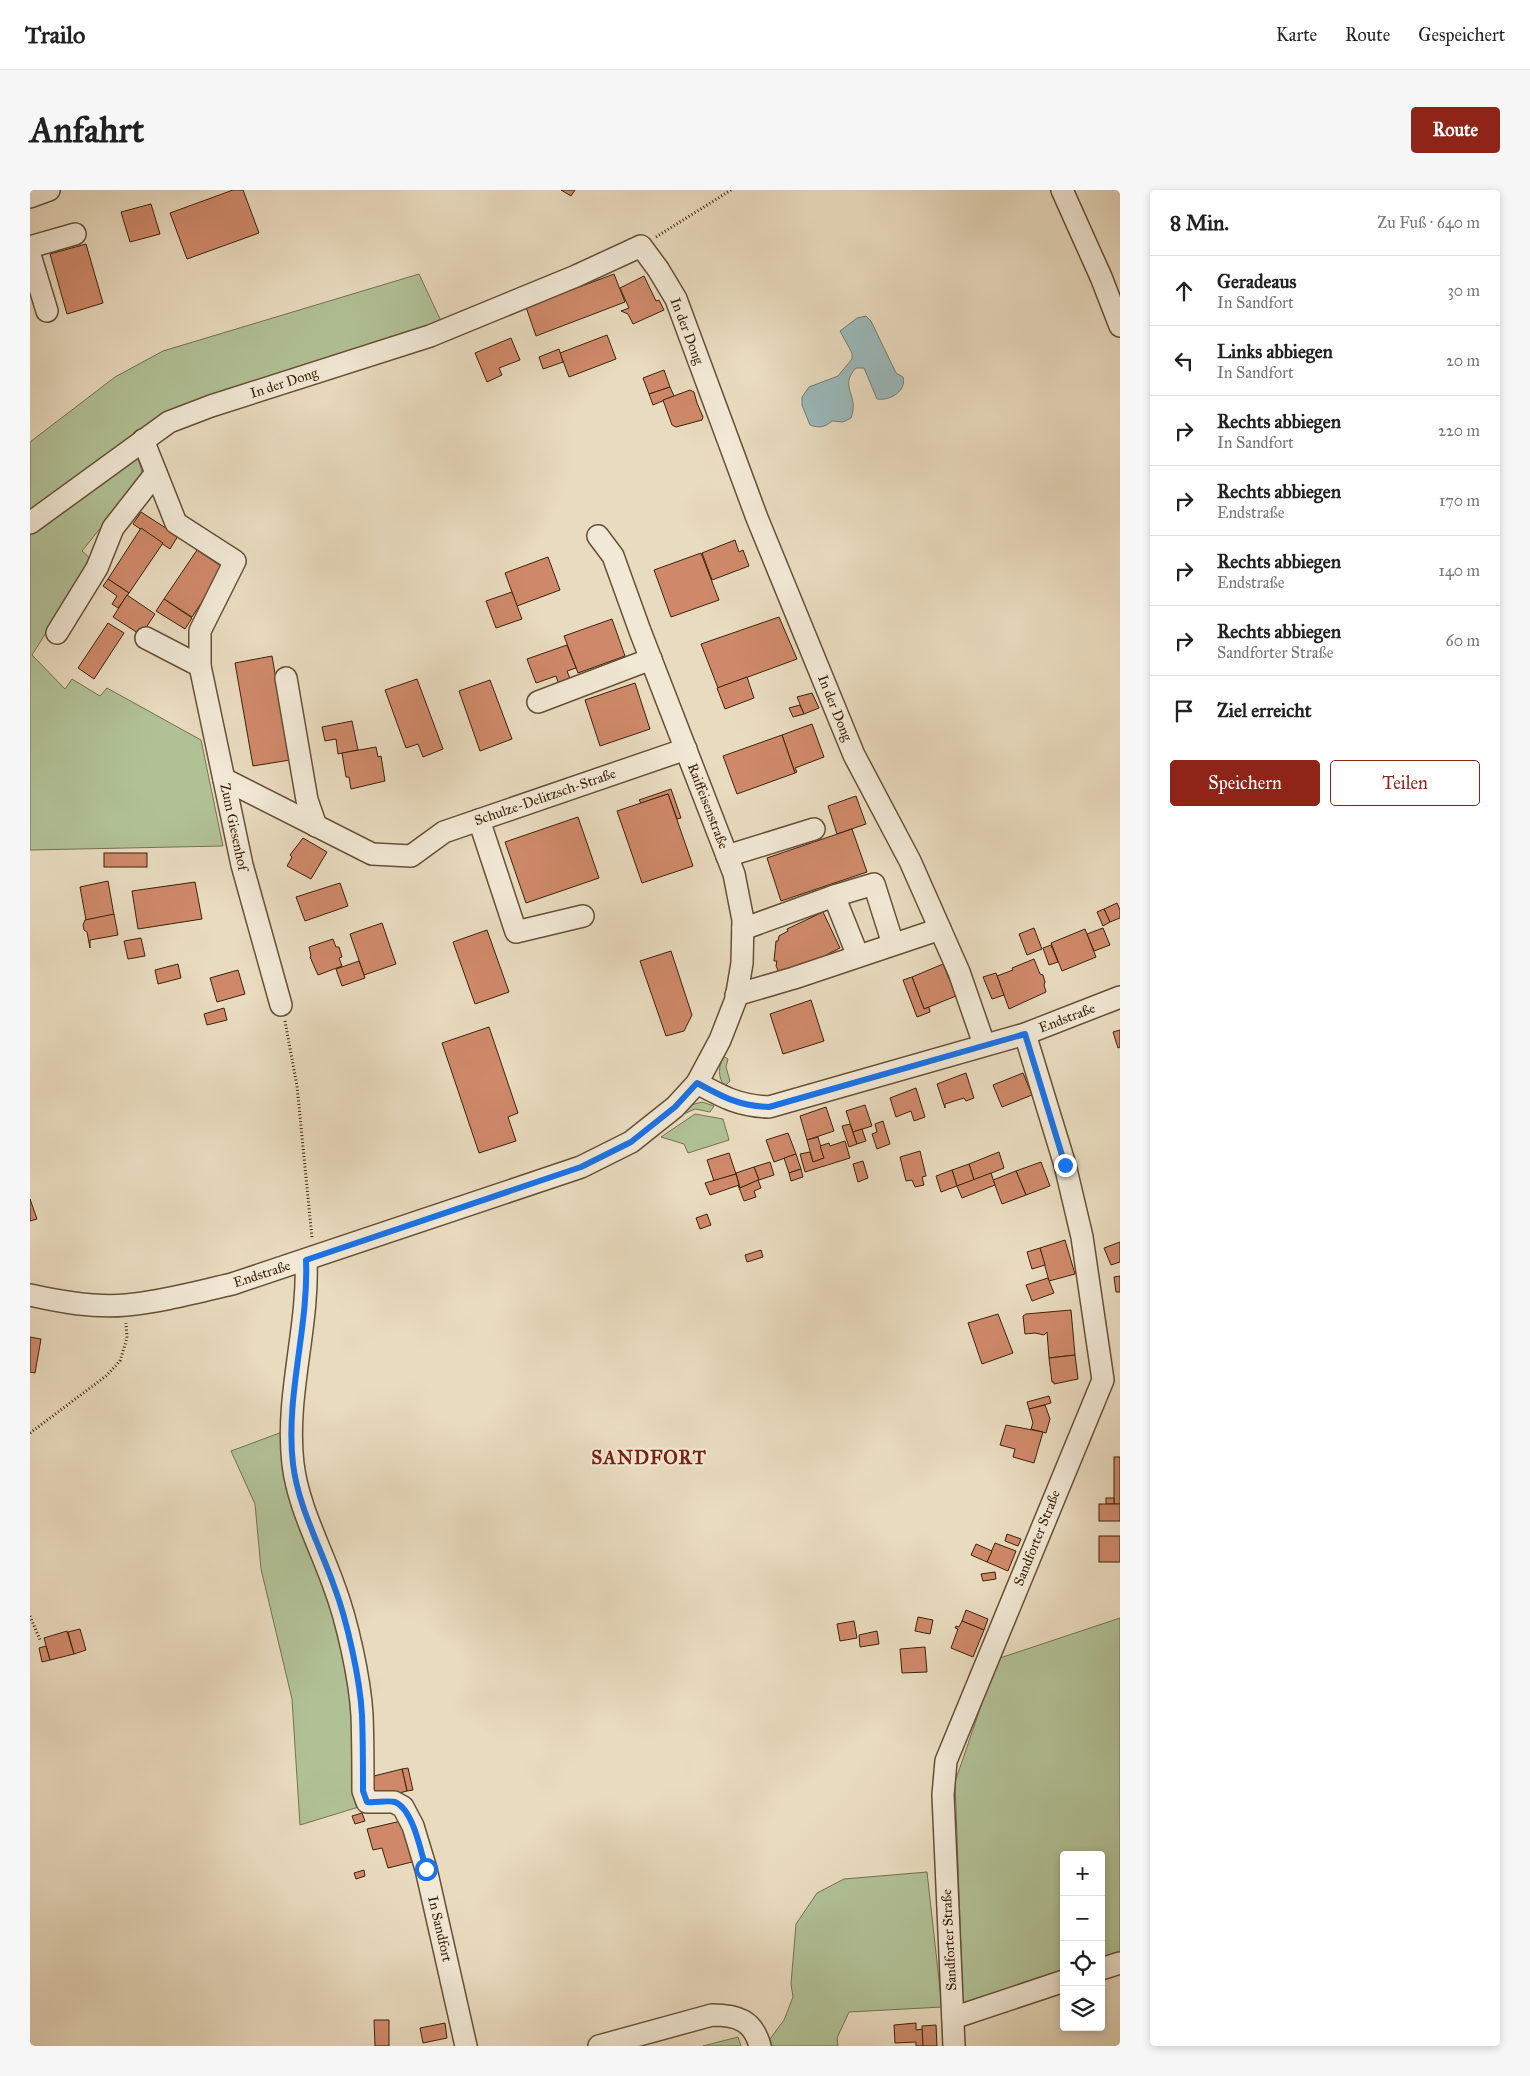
<!DOCTYPE html>
<html lang="de">
<meta charset="utf-8">
<style>
:root{--surface:#fff;--page:#f6f6f6;--text:#222;--muted:#767676;--line:#e0e0e0;--accent:#8f2418}
body{margin:0;font-family:"IM FELL Great Primer",serif;background:var(--page);color:var(--text)}
.controls{position:absolute;right:15px;bottom:15px;display:grid;overflow:hidden;border-radius:5px;box-shadow:0 2px 8px #0003}
.controls button{width:45px;height:45px;display:grid;place-items:center;padding:0;border:0;border-bottom:1px solid var(--line);background:var(--surface);color:var(--text);font:25px sans-serif}
.stop{position:absolute;width:15px;height:15px;margin:-11px;border:4px solid #1a73e8;border-radius:50%;background:#fff}
.stop.end{background:#1a73e8;border-color:#fff;box-shadow:0 1px 5px #0008}
.list{margin:0;padding:0;list-style:none}
h2{display:flex;justify-content:space-between;align-items:center;height:65px;margin:0;padding:0 20px;font-size:21px}
h2 small{font-size:16px;font-weight:400;color:var(--muted)}
.list li{display:grid;grid-template-columns:32px 1fr auto;gap:15px;align-items:center;box-sizing:border-box;height:70px;padding:0 20px;border-top:1px solid var(--line)}
.list b{display:block;font-size:19px;white-space:nowrap}
.list p{margin:0;font-size:16px;white-space:nowrap;color:var(--muted)}
.list em{font-size:16px;font-style:normal;color:var(--muted)}
.actions{display:flex;gap:10px;padding:15px 20px}
.actions a{flex:1;padding:11px 0;border:1px solid var(--accent);border-radius:5px;text-align:center;font-size:18px;color:var(--accent)}
.actions .main{background:var(--accent);color:#fff}
.icon{flex:none;width:28px;height:28px;fill:none;stroke:currentColor;stroke-width:2;stroke-linecap:round;stroke-linejoin:round}
.map{position:relative;flex:none;width:1090px;height:1856px;overflow:hidden;border-radius:5px}
header{display:flex;align-items:center;gap:30px;box-sizing:border-box;height:70px;padding:0 25px;background:var(--surface);border-bottom:1px solid var(--line)}
header strong{font-size:24px}
nav{display:flex;gap:28px;margin-inline-start:auto;font-size:18px}
.intro{display:flex;align-items:center;justify-content:space-between;box-sizing:border-box;height:120px;padding:0 30px}
h1{margin:0;font-size:35px}
.button{padding:12px 22px;border-radius:5px;background:var(--accent);color:#fff;font-size:18px;font-weight:700}
main{display:flex;gap:30px;padding:0 30px}
aside{flex:1;background:var(--surface);border-radius:5px;box-shadow:0 2px 8px #0003}
.map>svg:first-child{display:block}
.green{fill:#b1c196;stroke:#76724f}
.water{fill:#9bb9bb;stroke:#757d73}
.building{fill:#cf896a;stroke:#3c2208}
.lines{fill:none;stroke-linecap:round;stroke-linejoin:round}
.minor-casing{stroke:#675036;stroke-width:24}
.path{stroke:#3c2208;stroke-width:3;stroke-dasharray:1 2.5;stroke-linecap:butt}
.minor{stroke:#f1e8d5;stroke-width:21}
.route{stroke:#1a73e8;stroke-width:6}
.labels{text-anchor:middle;dominant-baseline:central;stroke-width:4;stroke-linejoin:round;paint-order:stroke}
.street-label{font-size:14px;fill:#3c2208;stroke:#f1e8d5}
.district-label{font-size:19px;font-weight:bold;letter-spacing:1px;fill:#7a1f14;stroke:#f1e8d5}
</style>
<header>
<strong>Trailo</strong>
<nav><a>Karte</a><a>Route</a><a>Gespeichert</a></nav>
</header>
<div class="intro"><h1>Anfahrt</h1><a class="button">Route</a></div>
<main>
<div class="map">
<svg width="1090" height="1856" viewBox="0 0 1090 1856">
<rect width="100%" height="100%" fill="#e9dbbf"/>
<filter id="stains"><feTurbulence type="fractalNoise" baseFrequency=".004" numOctaves="4"/><feColorMatrix values="0 0 0 0 .2 0 0 0 0 .09 0 0 0 0 .02 0 0 0 .5 -.17"/></filter>
<radialGradient id="worn" r=".72"><stop offset=".6" stop-color="#630" stop-opacity="0"/><stop offset="1" stop-color="#630" stop-opacity=".3"/></radialGradient>
<g class="green">
<path d="M389,84L411,131L182,205L0,320V252L85,187L133,161Z"/>
<path d="M107,265L113,285L52,361L62,370L2,465L35,499L42,489L70,506L77,498L171,550L193,656L0,660V339Z"/>
<path d="M693,866L698,869L696,877L700,891L695,896C687,888 689,876 693,866Z"/>
<path d="M672,912L684,916L680,922L665,919L647,927L661,915Z"/>
<path d="M665,924L693,929L699,950L658,963L654,954L631,947Z"/>
<path d="M255,1241L319,1473L332,1616L270,1635L262,1509L231,1379L225,1314L201,1261Z"/>
<path d="M1090,1428V1770L1071,1775V1665H1034V1786L933,1816L925,1592L967,1469Z"/>
<path d="M897,1682L912,1817L819,1822L807,1848L808,1856H742L740,1849L754,1830L763,1807L761,1794L766,1734L787,1703L814,1689Z"/>
<path d="M708,1847L711,1856H673Z"/>
</g>
<path class="water" d="M836,126L841,131L866,183L873,187C877,201 860,211 847,209L834,178H826C808,197 830,205 821,228L813,232L802,231C794,238 789,238 780,235L772,215V207L779,197L808,186L822,169V163L810,141L827,128Z"/>
<g class="building">
<path d="M203,0H213L229,43L157,69L140,23Z"/>
<path d="M531,0H545L541,6Z"/>
<path d="M121,14L130,44L100,52L91,22Z"/>
<path d="M56,54L73,113L37,124L20,64Z"/>
<path d="M584,84L595,112L506,146L496,117Z"/>
<path d="M614,86L626,111L629,110L634,120L603,134L598,124L591,121L599,118L590,98Z"/>
<path d="M577,145L586,169L539,187L530,163Z"/>
<path d="M481,148L490,170L469,178L472,185L457,192L445,163Z"/>
<path d="M529,159L533,172L513,179L509,167Z"/>
<path d="M634,180L640,197L619,204L613,188Z"/>
<path d="M640,197L644,206L623,215L619,204Z"/>
<path d="M660,200L664,202L667,213L673,227L672,230L646,237L642,235L633,210Z"/>
<path d="M111,322L148,346L140,359L103,334Z"/>
<path d="M111,338L133,353L99,403L78,389Z"/>
<path d="M705,350L709,362L713,360L719,376L682,390L672,363Z"/>
<path d="M167,360L194,378L162,427L134,409Z"/>
<path d="M671,363L689,410L641,427L624,380Z"/>
<path d="M518,367L530,400L487,416L475,383Z"/>
<path d="M78,389L99,403L88,418L82,414L87,406L73,396Z"/>
<path d="M482,402L492,429L466,438L456,411Z"/>
<path d="M97,405L125,424L111,445L83,427Z"/>
<path d="M134,409L162,428L155,439L126,421Z"/>
<path d="M749,427L767,469L688,498L671,454Z"/>
<path d="M582,429L595,466L548,483L534,446Z"/>
<path d="M78,433L94,443L64,489L48,478Z"/>
<path d="M537,455L546,478L537,481L541,491L529,495L526,486L506,493L497,469Z"/>
<path d="M242,466L260,570L223,576L205,473Z"/>
<path d="M717,487L724,508L695,519L687,498Z"/>
<path d="M387,489L413,559L393,567L388,554L376,558L355,500Z"/>
<path d="M460,490L482,549L450,561L429,501Z"/>
<path d="M605,493L620,539L570,556L555,510Z"/>
<path d="M782,503L789,518L774,524L767,507Z"/>
<path d="M770,515L774,524L763,527L759,518Z"/>
<path d="M322,531L328,560L308,564L306,549L295,551L292,537Z"/>
<path d="M782,534L794,567L765,578L767,582L765,583L752,545Z"/>
<path d="M752,545L765,583L707,604L693,566Z"/>
<path d="M346,557L348,567L351,566L355,591L321,599L319,587H316L312,563Z"/>
<path d="M641,599L651,628L647,629L638,604L611,613L609,610Z"/>
<path d="M638,604L663,676L612,693L587,621Z"/>
<path d="M826,606L836,634L807,644L798,616Z"/>
<path d="M548,627L569,688L496,713L475,652Z"/>
<path d="M822,639L837,682L751,711L737,668Z"/>
<path d="M273,648L297,662L281,689L257,676L262,667L260,665Z"/>
<rect x="74" y="663" width="43" height="14"/>
<path d="M78,691L84,725L56,730L50,697Z"/>
<path d="M165,692L172,729L108,739L102,701Z"/>
<path d="M310,693L318,716L275,731L266,707Z"/>
<path d="M1087,713L1090,720V728L1080,732L1074,719Z"/>
<path d="M1074,719L1080,732L1073,736L1067,722Z"/>
<path d="M793,722L810,758L796,765L794,771L788,769L774,775L773,773L768,775L769,778L750,784L746,776L747,771H744L746,751H748L749,746L758,741L757,739Z"/>
<path d="M84,724L88,745L60,750V758L57,742L54,740L53,735L55,730Z"/>
<path d="M352,733L366,774L334,785L320,744Z"/>
<path d="M1004,738L1012,759L997,765L989,744Z"/>
<path d="M1073,738L1080,755L1064,761L1057,744Z"/>
<path d="M1055,739L1066,767L1032,781L1021,753Z"/>
<path d="M457,740L479,802L445,814L423,752Z"/>
<path d="M111,748L115,766L98,769L94,751Z"/>
<path d="M303,749L306,757H309L312,767L309,768L312,776L288,785L280,767L281,766L279,757Z"/>
<path d="M1021,755L1028,772L1019,775L1013,758Z"/>
<path d="M641,761L662,825L654,841L636,846L610,771Z"/>
<path d="M1004,769L1010,784L1013,785L1015,792L1014,795L1016,802L979,819L967,786L983,780L982,778Z"/>
<path d="M329,771L335,788L312,796L306,779Z"/>
<path d="M148,774L151,788L128,794L125,780Z"/>
<path d="M913,774L926,806L894,819L882,787Z"/>
<path d="M208,780L215,804L187,812L180,788Z"/>
<path d="M966,783L974,805L962,809L953,787Z"/>
<path d="M882,787L894,819L899,817L900,822L887,827L873,790Z"/>
<path d="M781,810L794,851L753,864L740,824Z"/>
<path d="M194,818L197,830L177,835L174,824Z"/>
<path d="M459,837L488,923L478,927L486,951L449,963L412,853Z"/>
<path d="M1090,840V857L1088,858L1083,842Z"/>
<path d="M936,883L944,908L936,911L934,908L915,914V918L907,894Z"/>
<path d="M993,883L1002,905L972,917L963,895Z"/>
<path d="M886,898L895,927L884,931L881,921L866,927L860,908Z"/>
<path d="M835,915L842,936L823,942L816,921Z"/>
<path d="M796,917L804,941L777,950L770,926Z"/>
<path d="M853,931L860,954L847,959L842,944L847,942L845,934Z"/>
<path d="M820,934L827,954L819,957L812,936Z"/>
<path d="M832,939L836,951L827,954L823,942Z"/>
<path d="M758,943L766,964L744,972L736,950Z"/>
<path d="M788,947L794,968L783,972L777,950Z"/>
<path d="M815,951L820,968L775,982L770,964L780,962L783,972L794,968L790,956L799,953L800,956Z"/>
<path d="M890,961L896,986L892,987L894,995L885,997L882,990L876,991L870,967Z"/>
<path d="M969,962L974,978L944,990L939,974Z"/>
<path d="M699,963L706,984L684,991L677,970Z"/>
<path d="M766,964L771,979L759,983L754,968Z"/>
<path d="M833,971L838,988L828,992L823,974Z"/>
<path d="M740,972L744,985L729,990L724,977Z"/>
<path d="M1011,972L1020,996L996,1005L986,981Z"/>
<path d="M939,974L944,990L927,996L922,980Z"/>
<path d="M724,977L729,990L710,998L706,983Z"/>
<path d="M771,979L773,987L761,991L759,983Z"/>
<path d="M922,980L927,996L911,1002L906,986Z"/>
<path d="M986,981L996,1005L972,1014L963,990Z"/>
<path d="M961,983L965,995L932,1008L927,996Z"/>
<path d="M706,984L709,995L680,1005L675,993Z"/>
<path d="M728,990L731,998L724,1001L726,1007L714,1011L708,995L710,998Z"/>
<path d="M0,1009L7,1029L0,1031Z"/>
<path d="M677,1024L681,1035L670,1039L666,1028Z"/>
<path d="M1035,1050L1045,1084L1019,1091L1010,1058Z"/>
<path d="M1090,1052V1072L1081,1075L1074,1058Z"/>
<path d="M1010,1058L1015,1075L1002,1079L997,1062Z"/>
<path d="M731,1060L733,1067L717,1072L715,1065Z"/>
<path d="M1090,1086V1102H1086L1084,1087Z"/>
<path d="M1018,1088L1024,1103L1002,1111L996,1095Z"/>
<path d="M1041,1120L1045,1165L1019,1168L1017,1142L1014,1145L1005,1143L995,1144L993,1126L996,1124Z"/>
<path d="M968,1124L983,1163L952,1174L938,1133Z"/>
<path d="M0,1147L11,1149L5,1183L0,1182Z"/>
<path d="M1045,1165L1048,1189L1024,1194V1192H1022L1019,1168Z"/>
<path d="M1019,1206L1021,1213L999,1219L997,1212Z"/>
<path d="M1015,1215L1020,1229L1016,1243L1001,1239L1003,1233L999,1219Z"/>
<path d="M976,1235L1013,1242L1004,1273L983,1267L985,1259L970,1255Z"/>
<rect x="1084" y="1267" width="6" height="47"/>
<rect x="1076" y="1308" width="8" height="6"/>
<rect x="1069" y="1314" width="21" height="17"/>
<path d="M977,1344L991,1349L988,1356L975,1351Z"/>
<rect x="1069" y="1346" width="21" height="26"/>
<path d="M965,1353L986,1361L978,1381L957,1372Z"/>
<path d="M946,1354L962,1361L957,1372L941,1365Z"/>
<path d="M965,1382L966,1389L953,1391L951,1384Z"/>
<path d="M936,1420L958,1429L954,1440L932,1431Z"/>
<path d="M888,1427L903,1430L900,1444L885,1441Z"/>
<path d="M824,1431L827,1448L810,1451L807,1434Z"/>
<path d="M932,1431L954,1440L943,1467L921,1458L928,1439L925,1438L926,1436L929,1437Z"/>
<path d="M50,1439L56,1460L44,1464L38,1442Z"/>
<path d="M37,1441L44,1464L20,1470L14,1448Z"/>
<path d="M847,1441L849,1454L830,1457L829,1445Z"/>
<path d="M16,1456L20,1470L12,1472L9,1458Z"/>
<path d="M895,1457L897,1482L872,1483L870,1459Z"/>
<path d="M378,1578L383,1600L377,1601L372,1579Z"/>
<path d="M372,1579L377,1601L345,1609L340,1587Z"/>
<path d="M332,1623L335,1631L325,1634L322,1626Z"/>
<path d="M371,1631L382,1672L358,1678L352,1658L343,1660L337,1639Z"/>
<path d="M334,1680L335,1686L326,1689L324,1683Z"/>
<path d="M344,1830H359V1856H345Z"/>
<path d="M415,1833L417,1848L393,1853L390,1838Z"/>
<path d="M886,1833V1840L893,1839V1856H886V1852L865,1853L864,1835Z"/>
<path d="M906,1835L907,1856H893L892,1836Z"/>
</g>
<g class="lines">
<defs>
<g id="minor">
<path d="M1032,0L1071,87L1090,136"/>
<path d="M0,7L19,0"/>
<path d="M0,57L45,44"/>
<path d="M0,65L17,121"/>
<path d="M113,250L146,333L205,371L170,441V476L212,675L251,815"/>
<path d="M0,333L139,232L181,216L400,146L546,86L611,56L628,79L646,109L727,328L824,565L880,671L929,782L954,854"/>
<path d="M568,346L583,366L610,441L704,684L713,730L712,773L706,809L690,850L667,893"/>
<path d="M27,443L67,378L83,338L126,283"/>
<path d="M116,448L170,476"/>
<path d="M256,488L277,610L286,636"/>
<path d="M508,512L621,469"/>
<path d="M194,589L342,664L381,666L414,642L656,559"/>
<path d="M449,630L486,742L553,726"/>
<path d="M697,666L784,639"/>
<path d="M804,706L844,694L863,754"/>
<path d="M713,739L804,706L828,766"/>
<path d="M706,805L764,788L910,739"/>
<path d="M276,1070C279,1138 255,1206 263,1274C268,1316 290,1356 304,1396C317,1430 330,1489 332,1525C333,1551 333,1576 333,1601L337,1612H364L373,1617L383,1636L396,1679L436,1856"/>
<path d="M0,1105C31,1112 64,1118 96,1115C131,1112 167,1102 202,1094L551,977L601,952L645,917L667,893C693,907 709,916 739,917L995,844L1090,807"/>
<path d="M1071,1779L1090,1773"/>
<path d="M923,1828L1034,1791"/>
<path d="M569,1856L682,1825C707,1825 723,1830 730,1856"/>
<path d="M924,1856L913,1605L916,1571L1073,1190L1052,1047L1035,975L995,844"/>
</g>
</defs>
<use href="#minor" class="minor-casing"/>
<g class="path">
<path d="M626,47L701,0"/>
<path d="M255,831L267,896L282,1048"/>
<path d="M0,1243L76,1186L90,1171L97,1148L96,1133"/>
<path d="M0,1426L10,1450"/>
</g>
<use href="#minor" class="minor"/>
</g>
<g class="lines">
<path class="route" d="M396,1679C391,1662 383,1619 365,1612C358,1610 345,1613 337,1612L333,1601C333,1576 333,1551 332,1525C330,1489 317,1430 304,1396C290,1356 268,1316 263,1274C255,1207 279,1137 276,1070L551,977L601,952L645,917L667,893C693,907 709,916 739,917L995,844L1035,975"/>
</g>
<g class="labels">
<g class="street-label">
<text transform="translate(657 141) rotate(69)">In der Dong</text>
<text transform="translate(254 193) rotate(-18)">In der Dong</text>
<text transform="translate(805 518) rotate(68)">In der Dong</text>
<text transform="translate(515 607) rotate(-19)">Schulze-Delitzsch-Straße</text>
<text transform="translate(678 616) rotate(69)">Raiffeisenstraße</text>
<text transform="translate(204 637) rotate(78)">Zum Giesenhof</text>
<text transform="translate(1037 828) rotate(-21)">Endstraße</text>
<text transform="translate(232 1084) rotate(-18)">Endstraße</text>
<text transform="translate(1007 1348) rotate(-68)">Sandforter Straße</text>
<text transform="translate(410 1739) rotate(77)">In Sandfort</text>
<text transform="translate(919 1750) rotate(-93)">Sandforter Straße</text>
</g>
<g class="district-label">
<text x="619" y="1267">SANDFORT</text>
</g>
</g>
<rect width="100%" height="100%" filter="url(#stains)"/>
<rect width="100%" height="100%" fill="url(#worn)"/>
</svg>
<div class="controls">
<button>+</button>
<button>−</button>
<button><svg class="icon" aria-label="locate" viewBox="0 0 24 24"><circle cx="12" cy="12" r="6"/><path d="M12 2v4M12 18v4M2 12h4M18 12h4"/></svg></button>
<button><svg class="icon" aria-label="layers" viewBox="0 0 24 24"><path d="M12 4l9 5-9 5-9-5zM3 14l9 5 9-5"/></svg></button>
</div>
<div class="stop" style="left:396px;top:1679px"></div>
<div class="stop end" style="left:1035px;top:975px"></div>
</div>
<aside>
<h2>8 Min.<small>Zu Fuß · 640 m</small></h2>
<ul class="list">
<li><svg class="icon" aria-label="ahead" viewBox="0 0 24 24"><path d="M12 20V5M6 11l6-6 6 6"/></svg><div><b>Geradeaus</b><p>In Sandfort</p></div><em>30 m</em></li>
<li><svg class="icon" aria-label="left" viewBox="0 0 24 24"><path d="M17 20v-9H6M10 6l-5 5 5 5"/></svg><div><b>Links abbiegen</b><p>In Sandfort</p></div><em>20 m</em></li>
<li><svg class="icon" aria-label="right" viewBox="0 0 24 24"><path d="M7 20v-9h11M14 6l5 5-5 5"/></svg><div><b>Rechts abbiegen</b><p>In Sandfort</p></div><em>220 m</em></li>
<li><svg class="icon" aria-label="right" viewBox="0 0 24 24"><path d="M7 20v-9h11M14 6l5 5-5 5"/></svg><div><b>Rechts abbiegen</b><p>Endstraße</p></div><em>170 m</em></li>
<li><svg class="icon" aria-label="right" viewBox="0 0 24 24"><path d="M7 20v-9h11M14 6l5 5-5 5"/></svg><div><b>Rechts abbiegen</b><p>Endstraße</p></div><em>140 m</em></li>
<li><svg class="icon" aria-label="right" viewBox="0 0 24 24"><path d="M7 20v-9h11M14 6l5 5-5 5"/></svg><div><b>Rechts abbiegen</b><p>Sandforter Straße</p></div><em>60 m</em></li>
<li><svg class="icon" aria-label="arrive" viewBox="0 0 24 24"><path d="M6 21V4h12l-3 4 3 4H6"/></svg><div><b>Ziel erreicht</b></div></li>
</ul>
<div class="actions"><a class="main">Speichern</a><a>Teilen</a></div>
</aside>
</main>
